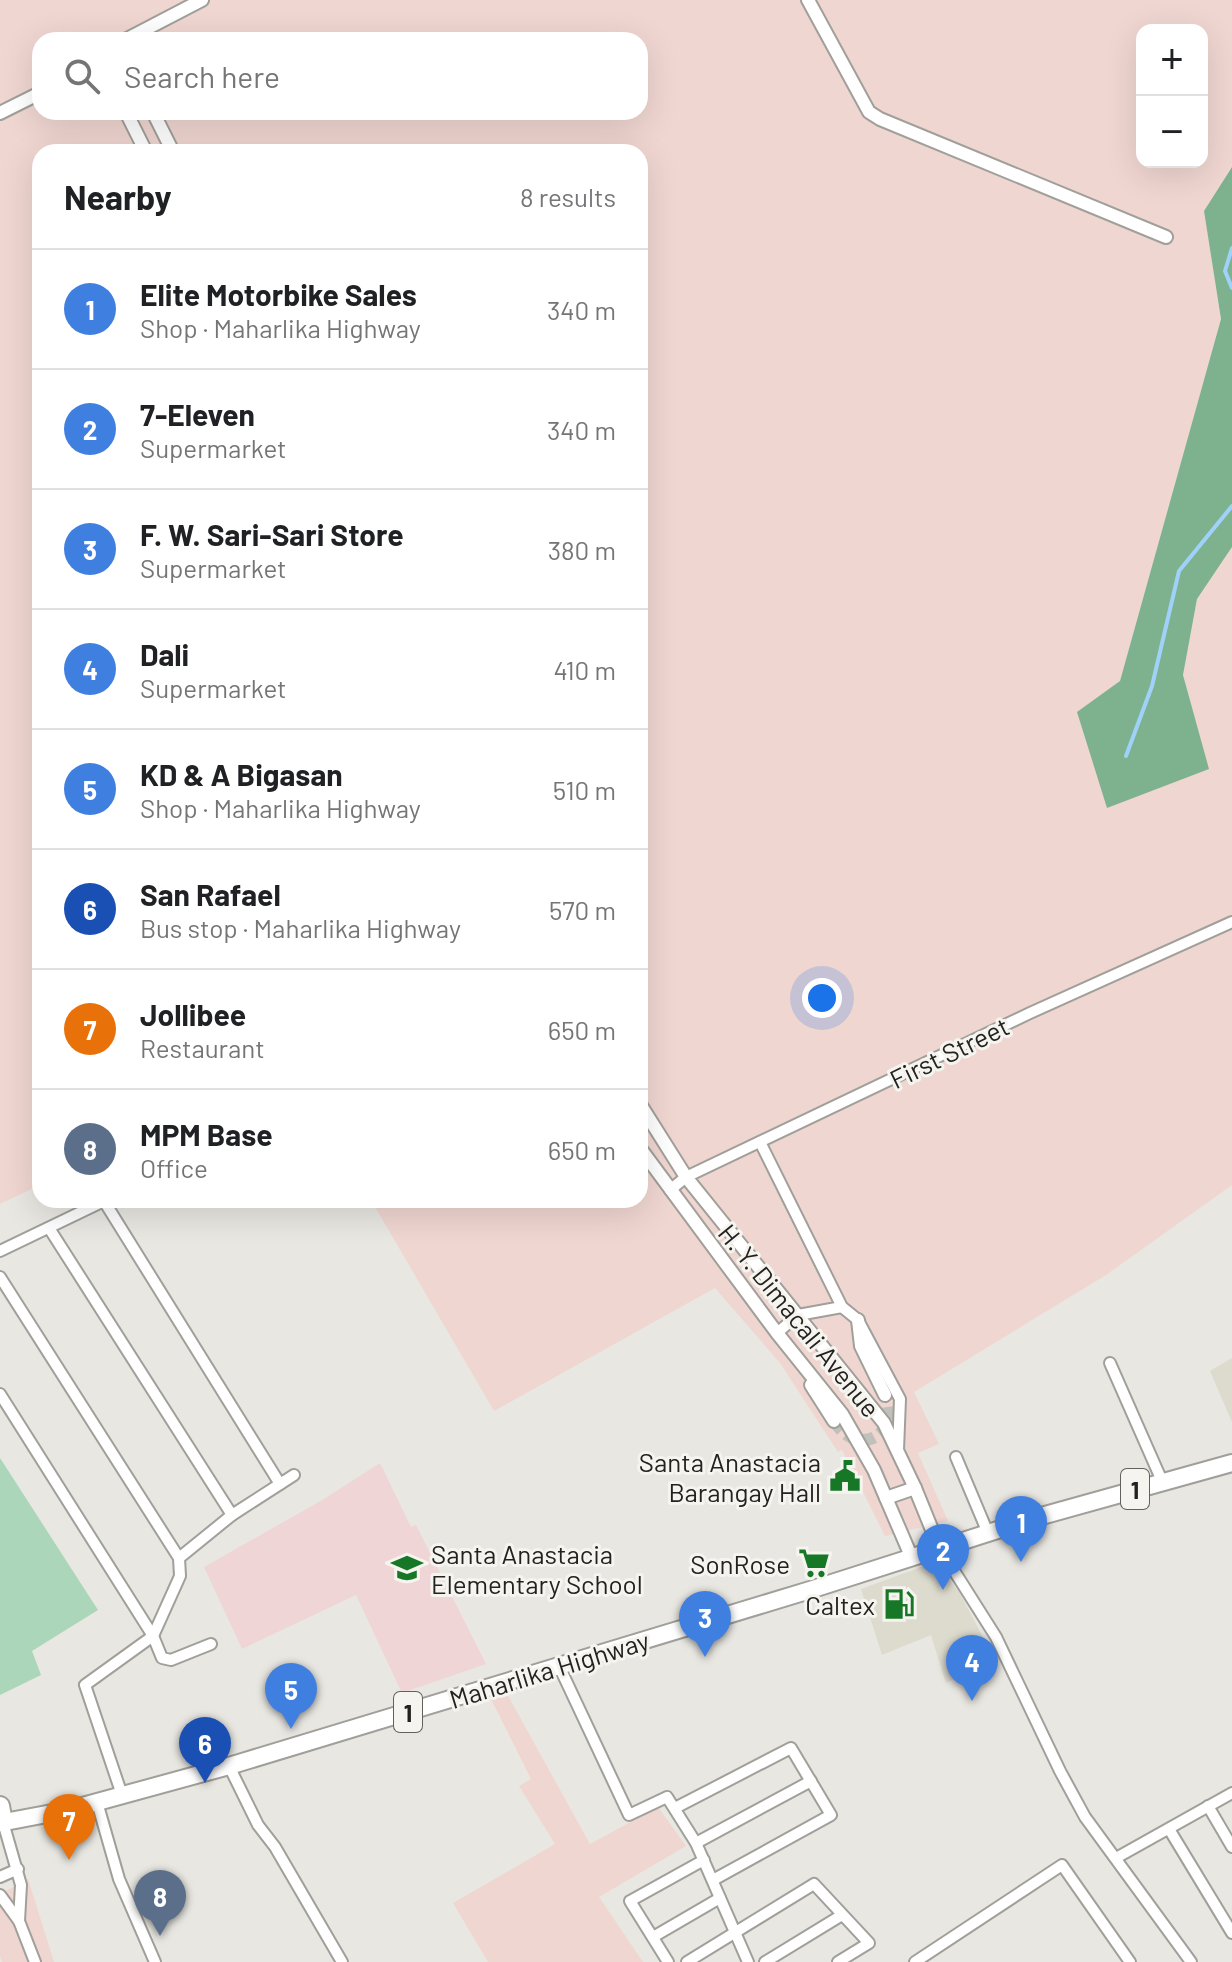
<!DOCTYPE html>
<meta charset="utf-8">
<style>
:root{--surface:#fff;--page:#f2f2f2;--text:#202124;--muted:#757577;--line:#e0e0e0;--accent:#167727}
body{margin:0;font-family:Barlow,sans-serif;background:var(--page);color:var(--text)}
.controls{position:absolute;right:24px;top:24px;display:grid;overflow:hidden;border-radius:16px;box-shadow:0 8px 32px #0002}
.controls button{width:72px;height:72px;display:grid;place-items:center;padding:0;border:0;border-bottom:2px solid var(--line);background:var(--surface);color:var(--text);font:40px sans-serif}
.you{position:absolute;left:822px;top:998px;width:28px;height:28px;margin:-20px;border:6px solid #fff;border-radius:50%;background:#1a73e8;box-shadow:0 0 0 12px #1a73e833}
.badge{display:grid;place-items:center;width:52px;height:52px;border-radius:50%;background:var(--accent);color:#fff;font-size:26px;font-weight:700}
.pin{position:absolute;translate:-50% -66px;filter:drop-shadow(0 2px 4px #0008)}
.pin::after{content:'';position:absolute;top:42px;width:28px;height:24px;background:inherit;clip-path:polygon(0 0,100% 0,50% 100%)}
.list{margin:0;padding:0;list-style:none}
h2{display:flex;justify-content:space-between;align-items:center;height:104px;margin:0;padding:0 32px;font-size:34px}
h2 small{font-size:26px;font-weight:400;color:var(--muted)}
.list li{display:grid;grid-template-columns:52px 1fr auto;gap:24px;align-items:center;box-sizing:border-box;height:120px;padding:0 32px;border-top:2px solid var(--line)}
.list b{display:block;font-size:30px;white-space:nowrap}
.list p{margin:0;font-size:26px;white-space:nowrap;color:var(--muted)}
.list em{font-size:26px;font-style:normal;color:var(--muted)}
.icon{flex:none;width:44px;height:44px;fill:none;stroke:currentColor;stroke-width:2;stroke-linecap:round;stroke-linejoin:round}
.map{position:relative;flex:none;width:1232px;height:1962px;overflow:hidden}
.search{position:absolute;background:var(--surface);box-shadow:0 8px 32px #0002;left:32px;top:32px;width:616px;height:88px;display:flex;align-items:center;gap:20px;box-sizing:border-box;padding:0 28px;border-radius:24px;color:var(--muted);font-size:30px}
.panel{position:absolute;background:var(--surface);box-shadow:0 8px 32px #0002;left:32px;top:144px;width:616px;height:1064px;border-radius:24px}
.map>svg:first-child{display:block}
.built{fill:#dddace}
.industrial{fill:#f0d6d1;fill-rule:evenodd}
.education{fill:#f0d5d6}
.green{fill:#acd6b9}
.forest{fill:#7eb28f}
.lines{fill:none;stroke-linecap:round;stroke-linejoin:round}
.stream{stroke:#a0d1f8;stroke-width:4}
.tertiary-tunnel{stroke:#c1c0bb;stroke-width:12;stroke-dasharray:12 6;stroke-linecap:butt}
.minor-casing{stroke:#a09f9a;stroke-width:14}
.tertiary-casing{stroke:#a09f9a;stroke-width:16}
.trunk-casing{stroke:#a09f9a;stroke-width:20}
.motorway-casing{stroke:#a09f9a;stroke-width:22}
.minor{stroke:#fff;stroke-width:10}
.tertiary{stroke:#fff;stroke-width:12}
.trunk{stroke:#fff;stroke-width:16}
.motorway{stroke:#fff;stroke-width:18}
.labels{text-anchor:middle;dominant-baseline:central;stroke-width:6;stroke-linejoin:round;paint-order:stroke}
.shield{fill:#f5f4ef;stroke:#62615e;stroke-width:2}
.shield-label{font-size:24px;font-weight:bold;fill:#232220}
.street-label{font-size:26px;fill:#232220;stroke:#f5f4ef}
.poi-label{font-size:26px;fill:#232220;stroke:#f5f4ef;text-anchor:end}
</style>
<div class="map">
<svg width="1232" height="1962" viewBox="0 0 1232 1962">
<rect width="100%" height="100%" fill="#e8e7e2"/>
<g class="built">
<path d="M1232,1358V1422L1210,1371Z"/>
<path d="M935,1562L959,1592L994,1658L946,1683L931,1635L882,1655L861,1589Z"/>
</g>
<g class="industrial">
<path d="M0,0H1232V167L1204,211L1221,319L1120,681L1208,769L1183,675L1197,599L1232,547V1185L1106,1275L914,1392L939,1444L918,1453L948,1521L885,1536L842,1450L838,1452L780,1363L715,1288L494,1411L371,1200H640V152H40V1185L0,1204ZM1142,30H1202V162H1142ZM40,40H640V112H40Z"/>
<path d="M507,1694L590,1844L658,1807L686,1846L599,1897L643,1962H488L453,1903L555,1844L519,1786L531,1779L491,1699Z"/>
<path d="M28,1879L54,1962H2L0,1957V1894Z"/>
</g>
<path class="education" d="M380,1463L411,1527L416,1525L486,1664L402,1693L356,1595L242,1649L204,1567L324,1499Z"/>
<path class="green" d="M0,1458L98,1610L32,1651L41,1675L0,1695Z"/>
<path class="forest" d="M1232,167V547L1197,599L1183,675L1209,769L1107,808L1077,712L1120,681L1221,319L1204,211Z"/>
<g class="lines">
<g class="stream">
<path d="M1232,248L1225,271L1232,288"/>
<path d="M1126,756L1152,686L1179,571L1232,506"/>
</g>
<path class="tertiary-tunnel" d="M834,1421C857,1459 902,1435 885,1395"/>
<defs>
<g id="minor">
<path d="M760,1142L842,1307L858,1320L900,1399L898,1450"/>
<path d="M670,1190L686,1177L1030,1013L1232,922"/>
<path d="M104,1201L280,1484"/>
<path d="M49,1228L232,1515"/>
<path d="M0,1251L106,1200"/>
<path d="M0,1277L179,1558L180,1576L153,1636L85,1685L122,1795"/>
<path d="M777,1333L798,1315L842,1307"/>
<path d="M1110,1363L1162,1481"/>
<path d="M0,1394L153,1636L162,1658L171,1660L211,1644"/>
<path d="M956,1457L988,1533"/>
<path d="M939,1547L996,1637L1060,1771L1085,1817L1191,1962"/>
<path d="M179,1558L232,1515L294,1475"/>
<path d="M559,1666L629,1815L667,1797L696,1843L748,1962"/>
<path d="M229,1766L258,1825L275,1847L342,1962"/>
<path d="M97,1802L119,1879L155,1962"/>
<path d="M1208,1806L1232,1847"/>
<path d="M675,1808L791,1748L831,1815L713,1880"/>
<path d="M3,1822L21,1885L19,1921"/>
<path d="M1169,1829L1232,1933"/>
<path d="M696,1843L811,1781"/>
<path d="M1116,1858L1232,1793"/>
<path d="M0,1877L18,1869"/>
<path d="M0,1895L19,1921L35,1962"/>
<path d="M653,1937L720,1898"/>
<path d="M668,1962L630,1901L704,1860"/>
<path d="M687,1962L814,1884L869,1943L838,1962"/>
<path d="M765,1962L842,1915"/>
<path d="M915,1962L1062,1865L1130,1962"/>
</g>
<g id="tertiary">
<path d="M808,0L869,112L880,119L1166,237"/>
<path d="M125,40L202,0"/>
<path d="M126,112L146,152"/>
<path d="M153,112L173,152"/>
<path d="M0,113L40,93"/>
<path d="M640,1104L686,1177L884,1423L915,1488L939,1547"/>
<path d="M640,1148L777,1333L842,1414L874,1470L911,1556"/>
<path d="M858,1320L861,1346L885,1395"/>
<path d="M811,1385L834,1421"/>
<path d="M886,1498L915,1488"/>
</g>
<path id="trunk" d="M0,1823L68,1810L229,1766L810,1590L1038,1517L1232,1463"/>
<path id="motorway" d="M0,1806L3,1822"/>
</defs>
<use href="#minor" class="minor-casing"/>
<use href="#tertiary" class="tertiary-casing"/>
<use href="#trunk" class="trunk-casing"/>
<use href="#motorway" class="motorway-casing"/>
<use href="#minor" class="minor"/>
<use href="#tertiary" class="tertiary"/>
<use href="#trunk" class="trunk"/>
<use href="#motorway" class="motorway"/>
</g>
<defs>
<symbol id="civic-bare" viewBox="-9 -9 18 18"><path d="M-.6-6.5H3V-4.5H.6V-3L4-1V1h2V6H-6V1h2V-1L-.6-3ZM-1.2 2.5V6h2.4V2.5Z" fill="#167727" stroke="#f5f4ef" stroke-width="2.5" paint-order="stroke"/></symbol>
<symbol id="supermarket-bare" viewBox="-9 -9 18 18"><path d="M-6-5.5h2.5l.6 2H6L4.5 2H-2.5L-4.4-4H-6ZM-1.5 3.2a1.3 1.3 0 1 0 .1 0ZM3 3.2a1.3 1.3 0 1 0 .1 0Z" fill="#167727" stroke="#f5f4ef" stroke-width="2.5" paint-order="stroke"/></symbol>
<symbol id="school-bare" viewBox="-9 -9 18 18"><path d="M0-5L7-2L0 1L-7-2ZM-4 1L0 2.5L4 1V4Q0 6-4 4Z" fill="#167727" stroke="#f5f4ef" stroke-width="2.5" paint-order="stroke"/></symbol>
<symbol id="fuel-bare" viewBox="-9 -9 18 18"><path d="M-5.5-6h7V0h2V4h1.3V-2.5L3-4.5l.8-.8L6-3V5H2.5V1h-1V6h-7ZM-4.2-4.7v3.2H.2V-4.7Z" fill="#167727" stroke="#f5f4ef" stroke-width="2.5" paint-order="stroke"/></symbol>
</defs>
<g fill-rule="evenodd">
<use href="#civic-bare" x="823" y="1454" width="44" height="44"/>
<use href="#supermarket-bare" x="792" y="1541" width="44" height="44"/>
<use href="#school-bare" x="385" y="1546" width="44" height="44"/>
<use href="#fuel-bare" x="877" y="1582" width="44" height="44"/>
</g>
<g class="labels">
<g class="shield">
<rect x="1121" y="1469" width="28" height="40" rx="6"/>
<rect x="394" y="1692" width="28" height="40" rx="6"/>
</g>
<g class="shield-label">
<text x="1135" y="1489">1</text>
<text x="408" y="1712">1</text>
</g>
<g class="street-label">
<text transform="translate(949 1052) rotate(-26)">First Street</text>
<text transform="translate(800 1320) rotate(51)">H. Y. Dimacali Avenue</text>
<text transform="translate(549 1669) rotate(-17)">Maharlika Highway</text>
</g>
<g class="poi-label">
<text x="821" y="1461">Santa Anastacia<tspan x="821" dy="30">Barangay Hall</tspan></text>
<text x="431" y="1553" text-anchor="start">Santa Anastacia<tspan x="431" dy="30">Elementary School</tspan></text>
<text x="790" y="1563">SonRose</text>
<text x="875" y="1604">Caltex</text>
</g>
</g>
</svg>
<div class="controls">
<button>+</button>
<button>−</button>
</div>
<div class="you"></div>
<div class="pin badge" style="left:1021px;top:1562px;background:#3f7fe0">1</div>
<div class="pin badge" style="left:943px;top:1590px;background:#3f7fe0">2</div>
<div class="pin badge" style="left:705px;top:1657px;background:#3f7fe0">3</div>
<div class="pin badge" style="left:972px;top:1701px;background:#3f7fe0">4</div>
<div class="pin badge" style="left:291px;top:1729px;background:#3f7fe0">5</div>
<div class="pin badge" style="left:205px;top:1783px;background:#1a4fb4">6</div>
<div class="pin badge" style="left:69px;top:1860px;background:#e8710a">7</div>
<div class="pin badge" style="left:160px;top:1936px;background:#5c6f8a">8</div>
<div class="search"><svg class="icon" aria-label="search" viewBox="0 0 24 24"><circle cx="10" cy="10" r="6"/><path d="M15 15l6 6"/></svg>Search here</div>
<section class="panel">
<h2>Nearby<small>8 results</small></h2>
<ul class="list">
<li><span class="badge" style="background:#3f7fe0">1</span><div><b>Elite Motorbike Sales</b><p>Shop · Maharlika Highway</p></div><em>340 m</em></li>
<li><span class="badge" style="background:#3f7fe0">2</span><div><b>7-Eleven</b><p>Supermarket</p></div><em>340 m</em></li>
<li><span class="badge" style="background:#3f7fe0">3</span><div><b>F. W. Sari-Sari Store</b><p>Supermarket</p></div><em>380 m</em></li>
<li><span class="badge" style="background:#3f7fe0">4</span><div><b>Dali</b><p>Supermarket</p></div><em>410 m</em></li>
<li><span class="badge" style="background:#3f7fe0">5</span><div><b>KD &amp; A Bigasan</b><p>Shop · Maharlika Highway</p></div><em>510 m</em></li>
<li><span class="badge" style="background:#1a4fb4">6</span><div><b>San Rafael</b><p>Bus stop · Maharlika Highway</p></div><em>570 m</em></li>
<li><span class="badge" style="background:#e8710a">7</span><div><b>Jollibee</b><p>Restaurant</p></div><em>650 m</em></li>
<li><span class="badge" style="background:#5c6f8a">8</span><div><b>MPM Base</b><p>Office</p></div><em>650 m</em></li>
</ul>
</section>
</div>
